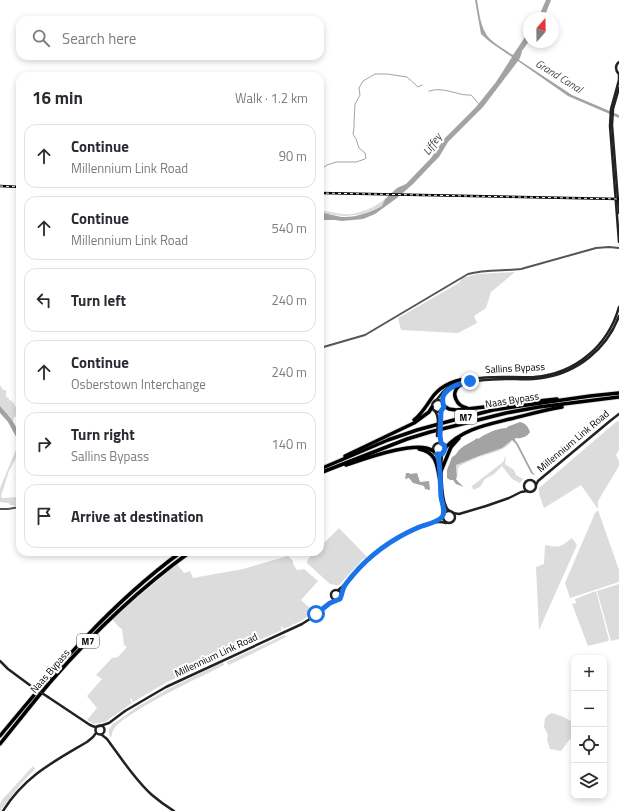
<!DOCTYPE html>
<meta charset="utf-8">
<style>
:root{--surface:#fff;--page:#f7f7f7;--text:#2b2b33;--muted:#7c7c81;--line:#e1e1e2}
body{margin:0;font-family:"Titillium Web",sans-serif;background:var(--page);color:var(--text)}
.controls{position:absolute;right:12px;bottom:12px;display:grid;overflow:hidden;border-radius:8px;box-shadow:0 2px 6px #0003}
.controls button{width:36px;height:36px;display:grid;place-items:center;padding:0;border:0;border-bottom:1px solid var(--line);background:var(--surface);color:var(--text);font:20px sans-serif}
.compass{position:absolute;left:523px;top:12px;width:36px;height:36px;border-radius:50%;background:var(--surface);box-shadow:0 2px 6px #0003;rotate:20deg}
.stop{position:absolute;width:12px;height:12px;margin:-9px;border:3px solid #1a73e8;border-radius:50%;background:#fff}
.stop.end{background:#1a73e8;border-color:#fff;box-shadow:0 1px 4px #0008}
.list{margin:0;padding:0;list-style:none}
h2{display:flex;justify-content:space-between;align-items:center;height:52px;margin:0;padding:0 16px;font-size:17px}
h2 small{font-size:13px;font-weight:400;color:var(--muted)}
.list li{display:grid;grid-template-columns:26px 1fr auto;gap:12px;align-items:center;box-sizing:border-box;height:64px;margin:0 8px 8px;padding:0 8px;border:1px solid var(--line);border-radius:12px}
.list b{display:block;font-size:15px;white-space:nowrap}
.list p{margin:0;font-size:13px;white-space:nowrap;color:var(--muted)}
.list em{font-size:13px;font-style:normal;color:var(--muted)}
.icon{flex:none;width:22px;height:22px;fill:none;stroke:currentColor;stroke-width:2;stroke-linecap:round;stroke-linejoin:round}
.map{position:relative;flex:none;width:619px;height:811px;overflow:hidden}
.search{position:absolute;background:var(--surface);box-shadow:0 2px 6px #0003;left:16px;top:16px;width:308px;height:44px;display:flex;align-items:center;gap:10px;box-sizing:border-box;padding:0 14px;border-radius:12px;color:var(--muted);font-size:15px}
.panel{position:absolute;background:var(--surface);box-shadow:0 2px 6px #0003;left:16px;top:72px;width:308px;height:484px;border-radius:12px}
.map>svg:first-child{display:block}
.green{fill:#dcdcdc}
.water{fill:#a3a3a3}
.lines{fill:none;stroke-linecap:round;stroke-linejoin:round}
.stream{stroke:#a3a3a3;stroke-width:1}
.motorway-casing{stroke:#dbdbdb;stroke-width:5}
.tertiary{stroke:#555;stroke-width:2}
.secondary{stroke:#222;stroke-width:2.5}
.motorway{stroke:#000;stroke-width:3.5}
.rail-casing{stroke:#000;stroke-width:2.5}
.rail{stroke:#fff;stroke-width:1;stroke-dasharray:3;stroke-linecap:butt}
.secondary-bridge{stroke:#222;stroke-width:2.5}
.route{stroke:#1a73e8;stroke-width:5}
.labels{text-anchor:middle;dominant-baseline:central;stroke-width:4;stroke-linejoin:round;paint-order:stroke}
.shield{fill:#fff;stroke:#4c4c4c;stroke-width:1}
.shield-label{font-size:9px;font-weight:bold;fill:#000}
.street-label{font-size:10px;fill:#000;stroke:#fff}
.water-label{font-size:11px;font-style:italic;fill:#444;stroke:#fff}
</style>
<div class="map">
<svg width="619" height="811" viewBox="0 0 619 811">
<rect width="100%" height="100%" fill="#fff"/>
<g class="green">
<path d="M385,199L382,206L364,214L346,216H342L320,213V210C327,211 334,213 342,214C356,216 374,208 385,199Z"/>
<path d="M515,272L491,292L486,308L474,316L477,323L458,333L401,330L398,318L459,283L462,278L478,274Z"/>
<path d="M0,385L3,390H6V397L9,398V400L12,401L18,410V416L14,417L13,422L0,406Z"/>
<path d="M619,421V450L616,455L619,461V466L598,501V509L581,485L544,508L539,494V488L616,422Z"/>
<path d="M510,440H512C509,450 488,454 479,457C473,460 467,462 461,465C456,468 459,472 457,476C457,472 454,468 457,464L496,450Z"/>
<path d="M18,445L20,446V451L9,471L1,496L2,498L20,497V503H18L16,506L10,505L9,503L0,502V488Z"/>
<path d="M506,455L505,464L514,470L516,475L523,479L520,483L512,479L502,466L494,474L485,479L480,487L473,490L472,486L503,462Z"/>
<path d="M598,510L619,570V582L570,598L565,583L595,513Z"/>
<path d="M339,528L367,557L363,559L339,585H336L330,584L307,563L308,559L315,552H320V547Z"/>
<path d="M572,538L577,545L539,630L536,567L544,564L545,546L547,545C559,549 563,545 572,538Z"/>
<path d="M288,556L293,561V564L297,570L304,569L318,581L301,600L314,612L301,621L283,629L282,626L281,627L282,630L230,653L229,651H228L229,654L200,667L199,665H198L199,667L167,682L133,702L131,698L130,699L132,703L105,722L94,724L87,720L97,708L87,696L102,679L96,675L112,658L118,657L127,647L124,645L122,629L119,627L112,619L177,564L184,573L190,571L193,578L243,569Z"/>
<path d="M619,584V639L611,641L597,591Z"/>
<path d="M596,591L609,640L608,641L588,646L572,604L576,603L575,599Z"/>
<path d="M285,635L286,637L229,665L226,662Z"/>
<path d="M223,662L224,665C195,680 165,693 138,710C131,715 123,719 117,725C113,729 112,733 111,738L109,735V729L112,725L137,707L168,689Z"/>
<path d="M552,713L564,717L574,723V736L569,740L561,751L550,749L547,740L548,735L544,727L545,718L548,715Z"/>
<path d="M33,766L35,769L21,784L0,811V804L2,800Z"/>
</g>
<g class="water">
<path d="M475,0H477C479,11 480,24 486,34C490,41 505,50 513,55L529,31V41L522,51L521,55L519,60L572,95L619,115V118L568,96L518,61L483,107L448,142L439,157L433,163L413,184L397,198L375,214L363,219L342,221L335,220H320V213C327,213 335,216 342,217C354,218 372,212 382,206L385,199L397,188L406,184L431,158L445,138L476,107L496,82L512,57L490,42L481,34Z"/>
<path d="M546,0H551L544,18H538Z"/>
<path d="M0,406C11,418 20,428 20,444L8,422L0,413Z"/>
<path d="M520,422C525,423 528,426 530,432C527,437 521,439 515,438V440L518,444L533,473L535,475H534L531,473L516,444L512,440L502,448L479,456L456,465V469L457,476L456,479C460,485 463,484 466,491L464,487L456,484L453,480H450L447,478V470L452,457C455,456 456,454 459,450C465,444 471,443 477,438L478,439C487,433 497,428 507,428V427Z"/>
<path d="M406,473H409L410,474L417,473L420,482L429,481L430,490L425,489L424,486L413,483L409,478L405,479Z"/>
</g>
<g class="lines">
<g class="stream">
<path d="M429,91C445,86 457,96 471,95L478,103"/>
<path d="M320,170L327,165L336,162H356L365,159L366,158L365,153L359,148L356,139L353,134L354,128V123L355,104L360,95L359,88L363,81L375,74H387L407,77L418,87L422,85"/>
</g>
<defs>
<g id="motorway">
<path d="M444,406L449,409L456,410L467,409L484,407L557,399"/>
<path d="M467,408C457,406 450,394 459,386C463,383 469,382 475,381"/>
<path d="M414,420C423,413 427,404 434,395C444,383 458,379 474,378"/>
<path d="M445,448C462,429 486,425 510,419C527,415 544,410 562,407"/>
<path d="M419,449C437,452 437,466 440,481"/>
<path d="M345,456L414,423L429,412L432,407"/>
<path d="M346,465C364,459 418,439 433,451"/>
<path d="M320,469L388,440L417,430L450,421L493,410L590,396L619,393"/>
<path d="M441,471L451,447L459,438"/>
<path d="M320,473L366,455L407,439L430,432L506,413L539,407L619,397"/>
<path d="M0,736C55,669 110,604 181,552"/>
<path d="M0,744C17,723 34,701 52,680C93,633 139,589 190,552"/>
</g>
</defs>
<use href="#motorway" class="motorway-casing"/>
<g class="tertiary">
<path d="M320,348L365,335L468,274C485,269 504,271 521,269L596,248L609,247L619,248"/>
<path d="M0,509H8L20,507"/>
</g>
<g class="secondary">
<path d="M619,74V80L611,109L610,126L619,242"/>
<path d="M619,74C615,70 615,65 619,62"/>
<path d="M619,88L613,109L612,125L619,213"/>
<path d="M472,379C493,375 514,378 534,377C575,374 608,346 619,307"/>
<path d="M475,381C485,380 495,379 506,379C518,379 530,380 542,378C577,373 607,349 619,316"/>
<circle cx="438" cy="406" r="6"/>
<path d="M435,401C439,398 441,394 444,391C449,386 455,383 462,381"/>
<path d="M443,403C441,395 449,390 455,386"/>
<path d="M435,411L437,415L438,420"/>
<path d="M440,420L441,411"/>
<circle cx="439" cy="449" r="6"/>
<path d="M437,454L439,461V471"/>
<path d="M442,454C441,465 441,497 446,506C446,508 448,510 450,511"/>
<circle cx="530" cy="486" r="6"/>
<path d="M440,480L441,498L444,513"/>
<path d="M536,485L538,481L610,421L619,414"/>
<circle cx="449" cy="517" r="6"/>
<path d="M453,513L459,514L486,506L509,498L521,492L527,491"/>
<circle cx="336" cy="595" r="5"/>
<path d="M338,590C349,583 356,571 365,562C381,547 424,516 446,523"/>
<path d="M0,661L8,669L31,686"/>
<path d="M48,697L90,725L95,727L99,726"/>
<circle cx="100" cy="730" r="4.5"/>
<path d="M100,726L109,723L125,711L166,687L302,624L316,615L330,603L336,600"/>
<path d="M102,735L107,739C121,758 135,780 152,795C159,801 166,806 174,811"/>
<path d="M3,811C25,776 53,762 87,742L93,737L96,733"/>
</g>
<use href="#motorway" class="motorway"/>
<defs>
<g id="rail">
<path d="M0,186L20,187"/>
<path d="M320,193L619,199"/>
</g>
</defs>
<use href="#rail" class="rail-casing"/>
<use href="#rail" class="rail"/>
<g class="secondary-bridge">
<path d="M437,436L438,420"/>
<path d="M440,436V420"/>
<path d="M31,686L48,697"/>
</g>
</g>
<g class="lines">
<path class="route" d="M316,614L330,603L340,599C342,595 342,591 344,587C346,583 350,579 353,575C370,555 392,539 417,528C423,525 437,523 442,517C446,512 442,503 441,497C440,486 441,463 437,454H442L444,451L445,448L444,445L441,443L440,436L441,411L444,407C443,404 442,401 443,397C446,387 461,383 470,381"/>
</g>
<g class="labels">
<g class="shield">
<rect x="455" y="410" width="22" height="14" rx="3"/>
<rect x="77" y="634" width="22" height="14" rx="3"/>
</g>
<g class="shield-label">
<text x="466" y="417">M7</text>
<text x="88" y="641">M7</text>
</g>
<g class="street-label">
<text transform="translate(515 368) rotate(-3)">Sallins Bypass</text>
<text transform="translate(512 400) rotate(-9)">Naas Bypass</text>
<text transform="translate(573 441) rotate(-40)">Millennium Link Road</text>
<text transform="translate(216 655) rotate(-25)">Millennium Link Road</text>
<text transform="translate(50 671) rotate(-49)">Naas Bypass</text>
</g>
<g class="water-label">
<text transform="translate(559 76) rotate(32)">Grand Canal</text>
<text transform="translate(432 144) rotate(-55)">Liffey</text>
</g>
</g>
</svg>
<div class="controls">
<button>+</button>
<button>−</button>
<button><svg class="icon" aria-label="locate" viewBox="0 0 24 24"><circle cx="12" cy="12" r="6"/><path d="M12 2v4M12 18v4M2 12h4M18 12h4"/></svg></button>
<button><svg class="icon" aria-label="layers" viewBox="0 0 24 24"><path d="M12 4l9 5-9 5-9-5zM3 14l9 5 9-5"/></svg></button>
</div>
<svg class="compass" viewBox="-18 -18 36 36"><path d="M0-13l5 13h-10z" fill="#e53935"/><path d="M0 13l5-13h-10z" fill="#7c7c81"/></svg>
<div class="stop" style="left:316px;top:614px"></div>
<div class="stop end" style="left:470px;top:381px"></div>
<div class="search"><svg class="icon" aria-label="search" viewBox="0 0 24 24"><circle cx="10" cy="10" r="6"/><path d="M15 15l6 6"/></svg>Search here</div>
<section class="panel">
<h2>16 min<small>Walk · 1.2 km</small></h2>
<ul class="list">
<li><svg class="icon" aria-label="ahead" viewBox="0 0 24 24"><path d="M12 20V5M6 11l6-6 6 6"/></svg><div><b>Continue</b><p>Millennium Link Road</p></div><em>90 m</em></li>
<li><svg class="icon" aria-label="ahead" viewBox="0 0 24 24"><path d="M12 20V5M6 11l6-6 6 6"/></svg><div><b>Continue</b><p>Millennium Link Road</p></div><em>540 m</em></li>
<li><svg class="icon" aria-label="left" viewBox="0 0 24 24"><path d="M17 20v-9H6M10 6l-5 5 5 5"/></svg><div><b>Turn left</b></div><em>240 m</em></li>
<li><svg class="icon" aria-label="ahead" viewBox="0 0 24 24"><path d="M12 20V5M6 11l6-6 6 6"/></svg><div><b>Continue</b><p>Osberstown Interchange</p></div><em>240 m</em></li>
<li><svg class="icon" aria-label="right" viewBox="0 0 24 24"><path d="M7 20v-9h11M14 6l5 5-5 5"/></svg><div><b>Turn right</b><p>Sallins Bypass</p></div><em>140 m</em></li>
<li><svg class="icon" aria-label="arrive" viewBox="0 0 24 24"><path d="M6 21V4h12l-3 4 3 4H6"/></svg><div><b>Arrive at destination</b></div></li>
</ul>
</section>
</div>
